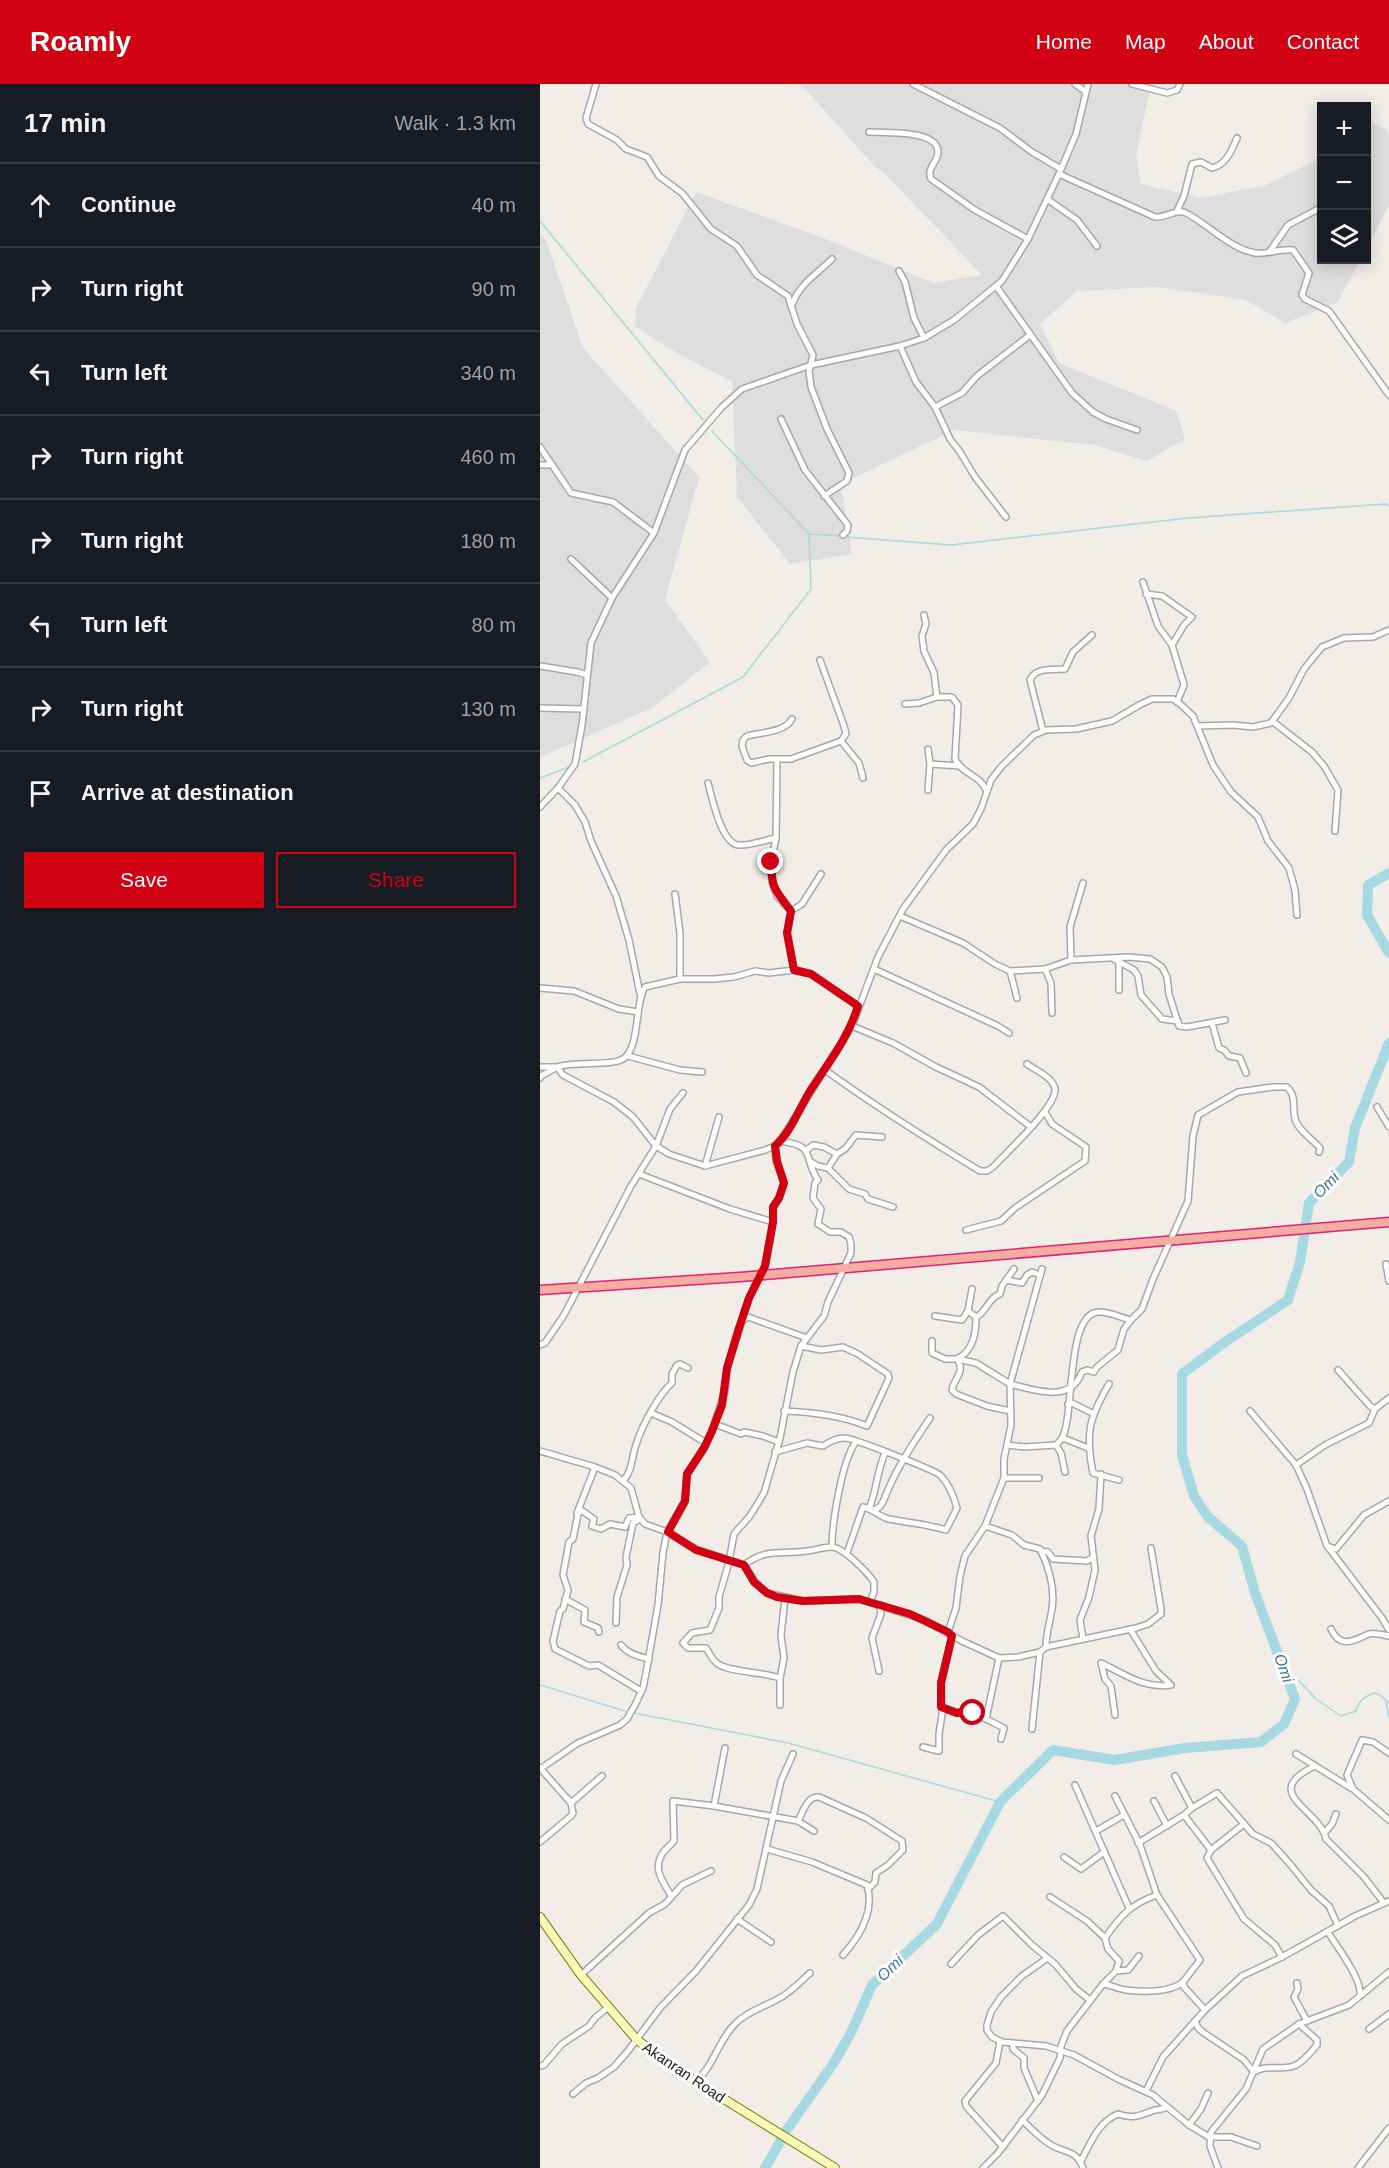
<!DOCTYPE html>
<meta charset="utf-8">
<style>
:root{--surface:#171b24;--page:#20242c;--text:#f1f3f6;--muted:#9ea1a6;--line:#363941;--accent:#d20013}
body{margin:0;font-family:Arial,sans-serif;background:var(--page);color:var(--text)}
.controls{position:absolute;right:18px;top:18px;display:grid;overflow:hidden;border-radius:0px;box-shadow:0 3px 15px #0003}
.controls button{width:54px;height:54px;display:grid;place-items:center;padding:0;border:0;border-bottom:2px solid var(--line);background:var(--surface);color:var(--text);font:30px sans-serif}
.stop{position:absolute;width:18px;height:18px;margin:-14px;border:4px solid #d20013;border-radius:50%;background:#fff}
.stop.end{background:#d20013;border-color:#fff;box-shadow:0 2px 6px #0008}
.list{margin:0;padding:0;list-style:none}
h2{display:flex;justify-content:space-between;align-items:center;height:78px;margin:0;padding:0 24px;font-size:26px}
h2 small{font-size:20px;font-weight:400;color:var(--muted)}
.list li{display:grid;grid-template-columns:39px 1fr auto;gap:18px;align-items:center;box-sizing:border-box;height:84px;padding:0 24px;border-top:2px solid var(--line)}
.list b{display:block;font-size:22px;white-space:nowrap}
.list em{font-size:20px;font-style:normal;color:var(--muted)}
.actions{display:flex;gap:12px;padding:18px 24px}
.actions a{flex:1;padding:14px 0;border:2px solid var(--accent);border-radius:0px;text-align:center;font-size:21px;color:var(--accent)}
.actions .main{background:var(--accent);color:#fff}
.icon{flex:none;width:33px;height:33px;fill:none;stroke:currentColor;stroke-width:2;stroke-linecap:round;stroke-linejoin:round}
.map{position:relative;flex:none;width:849px;height:2084px;overflow:hidden}
header{display:flex;align-items:center;gap:36px;box-sizing:border-box;height:84px;padding:0 30px;background:var(--accent);color:#fff}
header strong{font-size:28px}
nav{display:flex;gap:33px;margin-inline-start:auto;font-size:21px}
main{display:flex}
aside{flex:1;background:var(--surface)}
.map>svg:first-child{display:block}
.residential{fill:#dfdede}
.lines{fill:none;stroke-linecap:round;stroke-linejoin:round}
.stream{stroke:#a6d9e1;stroke-width:1.5}
.river{stroke:#a6d9e1;stroke-width:10}
.minor-casing{stroke:#a8a8a8;stroke-width:8}
.secondary-casing{stroke:#7e8000;stroke-width:10}
.trunk-casing{stroke:#e32175;stroke-width:11}
.minor{stroke:#fff;stroke-width:5}
.secondary{stroke:#fcfabb;stroke-width:8}
.trunk{stroke:#f5ada3;stroke-width:8}
.route{stroke:#d20013;stroke-width:8}
.labels{text-anchor:middle;dominant-baseline:central;stroke-width:6;stroke-linejoin:round;paint-order:stroke}
.street-label{font-size:15px;fill:#212121;stroke:#fff}
.water-label{font-size:16px;font-style:italic;fill:#40779d;stroke:#fff}
</style>
<header>
<strong>Roamly</strong>
<nav><a>Home</a><a>Map</a><a>About</a><a>Contact</a></nav>
</header>
<main>
<aside>
<h2>17 min<small>Walk · 1.3 km</small></h2>
<ul class="list">
<li><svg class="icon" aria-label="ahead" viewBox="0 0 24 24"><path d="M12 20V5M6 11l6-6 6 6"/></svg><div><b>Continue</b></div><em>40 m</em></li>
<li><svg class="icon" aria-label="right" viewBox="0 0 24 24"><path d="M7 20v-9h11M14 6l5 5-5 5"/></svg><div><b>Turn right</b></div><em>90 m</em></li>
<li><svg class="icon" aria-label="left" viewBox="0 0 24 24"><path d="M17 20v-9H6M10 6l-5 5 5 5"/></svg><div><b>Turn left</b></div><em>340 m</em></li>
<li><svg class="icon" aria-label="right" viewBox="0 0 24 24"><path d="M7 20v-9h11M14 6l5 5-5 5"/></svg><div><b>Turn right</b></div><em>460 m</em></li>
<li><svg class="icon" aria-label="right" viewBox="0 0 24 24"><path d="M7 20v-9h11M14 6l5 5-5 5"/></svg><div><b>Turn right</b></div><em>180 m</em></li>
<li><svg class="icon" aria-label="left" viewBox="0 0 24 24"><path d="M17 20v-9H6M10 6l-5 5 5 5"/></svg><div><b>Turn left</b></div><em>80 m</em></li>
<li><svg class="icon" aria-label="right" viewBox="0 0 24 24"><path d="M7 20v-9h11M14 6l5 5-5 5"/></svg><div><b>Turn right</b></div><em>130 m</em></li>
<li><svg class="icon" aria-label="arrive" viewBox="0 0 24 24"><path d="M6 21V4h12l-3 4 3 4H6"/></svg><div><b>Arrive at destination</b></div></li>
</ul>
<div class="actions"><a class="main">Save</a><a>Share</a></div>
</aside>
<div class="map">
<svg width="849" height="2084" viewBox="0 0 849 2084">
<rect width="100%" height="100%" fill="#f2ede7"/>
<g class="residential">
<path d="M258,0H611L596,71L601,100L660,114L724,102L776,76L781,65L782,176H820L798,218L745,239L706,216L618,203L537,207L500,240L519,279L636,327L645,355L607,377L554,361L414,346L301,400L312,470L250,480L197,413L192,298L126,263L95,242L96,224L156,108L278,152L394,199L442,191L345,90L334,82L269,9Z"/>
<path d="M827,36L847,46L849,50V121L827,164Z"/>
<path d="M0,150L6,156L43,264L159,393L125,516L170,578L112,624L0,673Z"/>
</g>
<g class="lines">
<g class="stream">
<path d="M0,137L163,336"/>
<path d="M172,347L269,450L301,452"/>
<path d="M306,453L411,461L648,434L845,420L849,422"/>
<path d="M43,678L203,593L271,505L269,450"/>
<path d="M0,694L29,683"/>
<path d="M746,1588L759,1597L776,1615L801,1632L816,1627C819,1616 824,1613 834,1609L840,1611L849,1619"/>
<path d="M0,1601L85,1627"/>
<path d="M846,1617L849,1634"/>
<path d="M94,1629L248,1659L460,1718"/>
</g>
<g class="river">
<path d="M849,789L828,801L827,831L849,869"/>
<path d="M246,2047L293,1980L311,1949L332,1901L397,1840L460,1718L513,1666L574,1676L645,1664L721,1658L744,1640L755,1615L715,1509L702,1462L668,1433L654,1412L642,1371V1290L685,1258L748,1216L760,1178L769,1119L809,1078L815,1044L849,959"/>
<path d="M225,2084L241,2056"/>
</g>
<defs>
<g id="minor">
<path d="M56,0L46,34L48,40L77,56L86,65L107,73L119,92L142,109L171,145L197,162L217,191L248,212L257,240L273,271L269,287L271,303L287,345L309,389L307,397L284,412"/>
<path d="M373,0L460,44L492,68L521,85"/>
<path d="M535,0L546,8"/>
<path d="M592,0L627,9L637,6L640,0"/>
<path d="M329,48C345,49 406,45 397,73C394,81 387,86 391,95L435,126L488,155"/>
<path d="M519,90L615,133C626,134 633,126 644,128C667,139 690,165 715,169C727,171 740,164 753,166L769,189L762,211L765,215L789,227L849,311"/>
<path d="M507,115L537,136L557,162"/>
<path d="M637,127L644,112L652,80L661,78L672,84C686,81 692,66 697,54"/>
<path d="M730,167L748,141L782,123"/>
<path d="M359,187L365,198L374,234L384,254"/>
<path d="M456,202L532,309L553,328L566,335L597,346"/>
<path d="M252,221C259,200 277,190 292,175"/>
<path d="M360,262L376,298L395,323L410,355L420,368L435,393L466,433"/>
<path d="M395,323L422,309L437,292L490,251"/>
<path d="M241,335L265,386L308,441L307,447L303,451"/>
<path d="M0,363L31,409L73,418L114,449"/>
<path d="M0,381H12"/>
<path d="M31,475L72,514"/>
<path d="M603,498L618,542L632,561L644,601L637,618"/>
<path d="M606,510L622,512L652,533L644,541L632,561"/>
<path d="M384,531L386,540L382,552L384,567L394,589L397,613H412L418,621L415,675C422,690 441,692 446,706"/>
<path d="M280,576L304,642L306,650L301,657"/>
<path d="M0,582L37,588L47,591"/>
<path d="M365,620L379,619L397,613"/>
<path d="M0,624L43,625"/>
<path d="M252,635C244,649 221,648 207,652L203,656L202,662L207,676L211,679L229,675H251L301,657L319,679L323,694"/>
<path d="M732,637L772,668L784,682L798,706L795,747"/>
<path d="M657,642L693,641L713,643L731,639L749,614L764,585L782,563L804,554L833,553L849,546"/>
<path d="M503,647L490,596C495,583 513,586 525,585L533,568L552,551"/>
<path d="M388,665L390,680L420,682"/>
<path d="M237,676L236,754L231,779L232,798L237,812L251,827L247,849L254,886"/>
<path d="M168,699C172,713 181,759 198,761C210,762 225,756 236,754"/>
<path d="M18,704L35,721L45,738L51,757L76,812L89,856L100,910"/>
<path d="M388,706L390,680"/>
<path d="M0,723L18,704L35,680L42,641L51,559L72,514L114,449L145,366L182,323L202,305L271,281L360,262L384,254L414,236L462,197L488,155L519,90L536,50L548,0"/>
<path d="M135,810L140,849V895"/>
<path d="M251,827L262,820L281,790"/>
<path d="M360,832L423,859L455,880L470,887L477,914"/>
<path d="M574,875L594,886L598,892L601,911L622,935L638,937"/>
<path d="M531,876L530,843L543,799"/>
<path d="M334,885L458,942L469,949"/>
<path d="M505,885L511,899L512,929"/>
<path d="M470,887L505,885L531,876L588,873L610,875L622,883L627,893L629,910L639,942L647,943L685,936"/>
<path d="M0,904L34,907L79,925L98,928"/>
<path d="M579,906V877"/>
<path d="M318,922L271,890L254,886L229,889L215,887L194,893L174,895H140L105,903C94,920 101,967 81,976C69,982 35,977 17,983L23,991L74,1018L93,1033L116,1062L129,1070L165,1082L225,1066L235,1062L244,1051L312,942L338,873L363,825L406,766L433,740L441,725L451,696L461,683L494,651L506,646L536,645L572,637L601,620L612,615H633L639,619L653,632L673,681L691,708L718,733L728,757L749,784L755,806L757,831"/>
<path d="M672,939L679,964L684,966L689,972L700,974L706,989"/>
<path d="M312,942L353,959L396,983L439,1003L491,1043"/>
<path d="M88,972L140,986L162,988"/>
<path d="M0,983H15"/>
<path d="M285,986C335,1022 387,1055 440,1087H447L453,1083C466,1069 517,1022 515,1005C513,993 495,986 487,980"/>
<path d="M0,994L1,992L17,983"/>
<path d="M837,1023L849,1043"/>
<path d="M267,1066L273,1061L284,1063L297,1070"/>
<path d="M271,1078L278,1082L288,1084L309,1105L325,1110L328,1115L353,1123"/>
<path d="M165,1082L179,1033"/>
<path d="M288,1084L297,1070L305,1065L316,1051L342,1053"/>
<path d="M99,1090L190,1125L233,1138V1123L239,1114L244,1099L236,1077L235,1062"/>
<path d="M426,1146L461,1137L475,1124L545,1077L546,1063L512,1040L505,1028"/>
<path d="M846,1180L849,1197"/>
<path d="M466,1196L482,1199L487,1191L492,1188L500,1191"/>
<path d="M428,1227L436,1233C447,1228 448,1214 460,1210L462,1202L474,1185"/>
<path d="M395,1232L422,1236L428,1227L432,1205"/>
<path d="M202,1237L209,1214L225,1182L233,1138"/>
<path d="M392,1257V1269L405,1275H417C426,1288 414,1294 412,1306L416,1310L447,1322L470,1327"/>
<path d="M0,1261L5,1259L24,1231L91,1102L116,1062L130,1025L143,1009"/>
<path d="M417,1275L436,1279L470,1300L502,1185"/>
<path d="M417,1275C433,1267 436,1250 436,1233"/>
<path d="M798,1286L830,1322L835,1325"/>
<path d="M569,1300C549,1334 545,1350 553,1389L579,1396"/>
<path d="M528,1320L532,1319L554,1330"/>
<path d="M244,1327C272,1328 300,1331 327,1342L349,1294L348,1290L318,1270L303,1263L281,1266L261,1262"/>
<path d="M710,1327L756,1381L767,1405L787,1462L796,1465L824,1431L849,1417"/>
<path d="M111,1329L132,1338L166,1359"/>
<path d="M175,1340L201,1350L204,1348L223,1352L239,1358"/>
<path d="M523,1354L548,1364"/>
<path d="M467,1361L484,1363L516,1361C518,1358 521,1357 522,1354C535,1333 525,1226 560,1228C570,1228 582,1234 591,1236L602,1225L613,1195L648,1117L653,1052L658,1031L698,1008L733,1003H747C757,1013 752,1022 755,1035C758,1046 772,1055 780,1064L779,1068"/>
<path d="M516,1361L521,1369L525,1388"/>
<path d="M0,1367L55,1383L75,1391L91,1404L99,1433L105,1440L127,1448L156,1465L204,1481L215,1498L227,1509L263,1517L319,1515L385,1536L422,1557L459,1574L478,1573L500,1568L506,1563L596,1544L608,1540L621,1530V1525L611,1464"/>
<path d="M235,1368L267,1359L283,1362C289,1358 297,1354 304,1354C311,1353 394,1386 400,1391C408,1399 414,1413 417,1424L406,1446C387,1440 369,1439 349,1435C340,1433 333,1425 323,1423L307,1469"/>
<path d="M756,1381L785,1361L829,1339L835,1325L849,1314"/>
<path d="M464,1394H499"/>
<path d="M83,1397C93,1386 91,1375 96,1361C101,1344 118,1311 132,1299V1290L137,1281L140,1280L148,1284"/>
<path d="M329,1425C337,1405 337,1387 345,1369"/>
<path d="M333,1426C341,1424 342,1420 345,1413C356,1385 373,1359 390,1334"/>
<path d="M37,1429L55,1383"/>
<path d="M99,1433L89,1434L85,1443L70,1440L61,1445L52,1442L54,1435L41,1426L38,1430L33,1455L29,1458L23,1491L28,1506L23,1525L20,1527L13,1557L15,1565L49,1582L58,1581L101,1607"/>
<path d="M445,1442L472,1451L484,1461L500,1465L501,1467C509,1484 515,1506 512,1525C510,1538 506,1549 506,1563"/>
<path d="M292,1462C292,1440 302,1375 316,1358"/>
<path d="M788,1463L842,1534L849,1546"/>
<path d="M501,1467L508,1468L513,1475L547,1477L552,1474"/>
<path d="M204,1481C228,1463 241,1471 267,1467C275,1466 284,1463 291,1463C303,1463 327,1488 334,1498V1508L330,1518"/>
<path d="M25,1515L45,1526L44,1538L58,1544L59,1548"/>
<path d="M76,1539L77,1513L87,1481L86,1473L93,1439L98,1436L99,1433"/>
<path d="M791,1545C801,1566 814,1556 829,1550C834,1548 843,1551 849,1552"/>
<path d="M408,1548L416,1524L420,1492L425,1472L445,1442L464,1394V1375L471,1341L470,1300C495,1306 530,1320 542,1288L547,1286L554,1288L557,1283L578,1266L584,1245L591,1236"/>
<path d="M543,1555L540,1536L549,1513L555,1486L551,1452L559,1425L561,1390"/>
<path d="M81,1561C88,1570 98,1572 109,1575"/>
<path d="M459,1574L446,1635L464,1644L461,1655"/>
<path d="M339,1587L332,1554L341,1530L339,1521"/>
<path d="M240,1594C224,1588 189,1588 178,1580C173,1577 169,1569 166,1564H148L143,1559L152,1549L170,1546L179,1524V1513L189,1478L194,1450L210,1432L224,1409L240,1354L253,1288L261,1262L284,1232L288,1218L311,1169V1160L309,1153L301,1148H290L278,1140L281,1125L273,1114L275,1099L278,1096C262,1073 278,1062 240,1057"/>
<path d="M240,1621V1594L244,1574L241,1551L245,1514"/>
<path d="M401,1623L417,1629L427,1627L446,1635"/>
<path d="M575,1631L571,1602L565,1595L561,1579C585,1590 603,1605 631,1601L616,1587L590,1545"/>
<path d="M492,1645L500,1568"/>
<path d="M383,1663L399,1667V1650L402,1630L401,1599L412,1552"/>
<path d="M849,1669L833,1658L822,1656L807,1691L813,1705L849,1736"/>
<path d="M756,1670L811,1704"/>
<path d="M775,1682C718,1709 780,1725 786,1755L824,1793L844,1819"/>
<path d="M0,1684L31,1719"/>
<path d="M0,1685L38,1659L80,1641L87,1635L95,1621L103,1604L106,1589L118,1521L123,1469L127,1448L145,1417L147,1390L164,1364L172,1347L185,1307L187,1284L202,1237L208,1233L267,1254"/>
<path d="M635,1692L652,1724L644,1731L671,1766L667,1774L704,1835L735,1861L742,1873"/>
<path d="M535,1701L589,1824"/>
<path d="M575,1712L600,1761L617,1811L660,1876L643,1898L644,1903L665,1926L623,1973L606,2007"/>
<path d="M614,1717L627,1742"/>
<path d="M174,1722L185,1664"/>
<path d="M652,1724L677,1709L713,1750L731,1759L750,1780L771,1806L789,1822L798,1842"/>
<path d="M258,1737C263,1728 267,1712 279,1713L326,1734L362,1757L363,1766L348,1781L336,1789L335,1798L328,1805"/>
<path d="M556,1747L584,1731"/>
<path d="M785,1748L792,1740L796,1730"/>
<path d="M0,1758L31,1732L33,1729L31,1719L62,1692"/>
<path d="M598,1759L644,1731"/>
<path d="M227,1765L272,1778L327,1801C335,1827 320,1852 303,1871"/>
<path d="M671,1766L704,1740"/>
<path d="M524,1773L541,1785L564,1768"/>
<path d="M131,1812C125,1800 113,1787 121,1772C123,1767 130,1762 134,1757L133,1717L174,1722L258,1737L274,1747"/>
<path d="M510,1813L547,1837L565,1854"/>
<path d="M197,1835L231,1858"/>
<path d="M788,1848C797,1863 823,1896 820,1912"/>
<path d="M506,1875L482,1892L461,1913L451,1928L447,1941V1946L452,1953L462,1958L506,1962L534,1971L578,1995L613,2011L649,2041L669,2053H691L717,2062"/>
<path d="M411,1880L438,1851L463,1832L492,1861L515,1880L536,1905L550,1916"/>
<path d="M576,1887L588,1886L599,1872"/>
<path d="M41,1891L109,1829L125,1820L142,1801L171,1787"/>
<path d="M757,1899L758,1905L754,1913L767,1937"/>
<path d="M563,1900L576,1887L579,1877L568,1865L565,1854C581,1831 591,1820 617,1811"/>
<path d="M665,1926L702,1892L742,1873L815,1832L849,1817"/>
<path d="M655,1937L658,1944L664,1949L703,1975L714,1988C728,1979 742,1988 756,1981C764,1977 771,1968 777,1961V1956L759,1940"/>
<path d="M829,1945L849,1930"/>
<path d="M460,1957L456,1979L425,2017L426,2022L463,2063"/>
<path d="M473,1960V1965L484,1974V1984L498,2017"/>
<path d="M0,1982L4,1981L22,1960L49,1942L55,1934L67,1924"/>
<path d="M155,1997C174,1984 178,1955 197,1938C208,1927 224,1923 238,1915C250,1909 260,1898 270,1889"/>
<path d="M33,2010L46,1999L58,1994L74,1983L88,1967L120,1924L156,1887L209,1821L217,1805L241,1697L253,1670"/>
<path d="M482,2036C492,2045 501,2056 513,2062C527,2069 537,2067 543,2084"/>
<path d="M649,2041L661,2025L668,2009"/>
<path d="M541,2077C550,2060 558,2038 578,2030C592,2035 599,2032 612,2027C618,2025 622,2026 627,2023"/>
<path d="M443,2084L458,2069L502,2011L520,1974L521,1962L527,1947L563,1900C571,1901 578,1905 586,1906C602,1908 630,1909 643,1898"/>
<path d="M678,2084L670,2062L671,2048L706,2005L723,1965L759,1940L809,1921L849,1888"/>
<path d="M818,2084L849,2044"/>
</g>
<path id="secondary" d="M0,1833L41,1891L97,1956L155,1997L295,2084"/>
<path id="trunk" d="M0,1206L200,1193L849,1138"/>
</defs>
<use href="#minor" class="minor-casing"/>
<use href="#secondary" class="secondary-casing"/>
<use href="#trunk" class="trunk-casing"/>
<use href="#minor" class="minor"/>
<use href="#secondary" class="secondary"/>
<use href="#trunk" class="trunk"/>
</g>
<g class="lines">
<path class="route" d="M231,778C232,807 235,805 251,827L247,849L254,886L271,890L318,922C308,955 288,979 270,1007C259,1025 251,1048 235,1062L237,1077L244,1099L239,1114L233,1123V1138L225,1182L209,1214L199,1244L187,1284L182,1321L172,1347L164,1364L147,1390L145,1417L128,1448L156,1466L204,1481L214,1498L227,1509L237,1513L263,1517L319,1515L370,1530L408,1548L412,1552L401,1599V1623L417,1629L427,1627L433,1629"/>
</g>
<g class="labels">
<g class="street-label">
<text transform="translate(144 1988) rotate(34)">Akanran Road</text>
</g>
<g class="water-label">
<text transform="translate(786 1101) rotate(-46)">Omi</text>
<text transform="translate(744 1584) rotate(71)">Omi</text>
<text transform="translate(350 1884) rotate(-44)">Omi</text>
</g>
</g>
</svg>
<div class="controls">
<button>+</button>
<button>−</button>
<button><svg class="icon" aria-label="layers" viewBox="0 0 24 24"><path d="M12 4l9 5-9 5-9-5zM3 14l9 5 9-5"/></svg></button>
</div>
<div class="stop" style="left:433px;top:1629px"></div>
<div class="stop end" style="left:231px;top:778px"></div>
</div>
</main>
